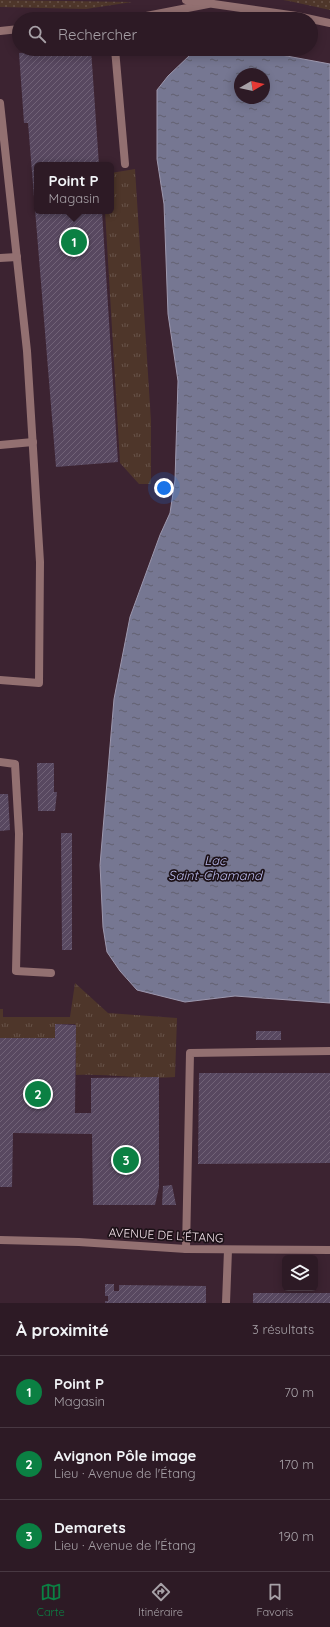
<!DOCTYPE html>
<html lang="fr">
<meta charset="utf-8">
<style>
:root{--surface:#2d1a25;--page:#392732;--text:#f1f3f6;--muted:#a7a1a7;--line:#483842;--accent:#0b8043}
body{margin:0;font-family:Quicksand,sans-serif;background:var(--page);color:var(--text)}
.controls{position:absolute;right:12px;bottom:12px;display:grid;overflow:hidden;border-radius:6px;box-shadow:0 2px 10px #0003}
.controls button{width:36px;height:36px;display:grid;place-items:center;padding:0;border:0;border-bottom:1px solid var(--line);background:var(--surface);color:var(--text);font:20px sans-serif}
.compass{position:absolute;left:234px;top:68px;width:36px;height:36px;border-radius:50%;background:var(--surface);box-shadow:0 2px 10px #0003;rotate:81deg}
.you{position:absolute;left:164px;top:488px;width:14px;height:14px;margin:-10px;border:3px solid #fff;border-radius:50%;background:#1a73e8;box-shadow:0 0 0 6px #1a73e833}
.badge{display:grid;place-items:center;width:26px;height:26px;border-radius:50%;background:var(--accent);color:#fff;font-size:13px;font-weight:700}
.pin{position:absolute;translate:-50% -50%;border:2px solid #fff;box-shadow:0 1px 4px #0006}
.popup{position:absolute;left:34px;top:162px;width:80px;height:52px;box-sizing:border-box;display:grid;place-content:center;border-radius:6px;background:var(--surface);filter:drop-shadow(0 1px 3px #0005);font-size:13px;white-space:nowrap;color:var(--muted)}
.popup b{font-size:15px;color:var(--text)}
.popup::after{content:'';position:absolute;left:50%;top:100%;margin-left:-8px;border:8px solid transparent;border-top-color:var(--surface)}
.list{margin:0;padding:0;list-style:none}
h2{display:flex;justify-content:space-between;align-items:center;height:52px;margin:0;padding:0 16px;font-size:17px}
h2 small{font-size:13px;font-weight:400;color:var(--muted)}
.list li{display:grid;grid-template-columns:26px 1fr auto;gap:12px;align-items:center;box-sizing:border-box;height:72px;padding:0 16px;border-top:1px solid var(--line)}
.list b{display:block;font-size:15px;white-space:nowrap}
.list p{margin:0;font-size:13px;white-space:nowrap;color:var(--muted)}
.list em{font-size:13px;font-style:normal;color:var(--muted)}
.icon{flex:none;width:22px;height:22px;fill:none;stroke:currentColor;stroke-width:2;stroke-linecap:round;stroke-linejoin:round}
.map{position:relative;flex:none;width:330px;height:1303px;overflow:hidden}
.search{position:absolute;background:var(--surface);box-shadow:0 2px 10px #0003;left:12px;right:12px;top:12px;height:44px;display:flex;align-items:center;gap:10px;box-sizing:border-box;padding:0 14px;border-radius:22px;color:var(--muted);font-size:15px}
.sheet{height:268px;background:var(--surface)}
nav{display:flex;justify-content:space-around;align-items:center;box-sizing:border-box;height:56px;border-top:1px solid var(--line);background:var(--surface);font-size:11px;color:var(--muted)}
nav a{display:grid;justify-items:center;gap:2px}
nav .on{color:var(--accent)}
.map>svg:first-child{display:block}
.grass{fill:url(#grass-tufts)}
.garden{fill:url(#garden-dots)}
.water{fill:url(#water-ripples);stroke:#9d98ae;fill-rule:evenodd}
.building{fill:url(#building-hatch)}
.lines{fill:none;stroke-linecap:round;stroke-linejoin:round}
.service{stroke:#937071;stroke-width:8}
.minor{stroke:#937071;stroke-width:8}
.labels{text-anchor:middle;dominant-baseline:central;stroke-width:3.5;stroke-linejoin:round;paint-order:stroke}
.street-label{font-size:12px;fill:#f7e6ee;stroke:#1c1117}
.water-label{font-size:13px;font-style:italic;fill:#b8b9ec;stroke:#1c1117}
</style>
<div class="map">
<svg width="330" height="1303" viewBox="0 0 330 1303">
<defs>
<pattern id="grass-tufts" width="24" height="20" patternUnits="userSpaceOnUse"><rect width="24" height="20" fill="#4e362a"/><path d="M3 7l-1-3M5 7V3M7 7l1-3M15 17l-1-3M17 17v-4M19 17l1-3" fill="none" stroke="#685349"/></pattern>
<pattern id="garden-dots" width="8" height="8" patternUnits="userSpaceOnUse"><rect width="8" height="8" fill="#4e362a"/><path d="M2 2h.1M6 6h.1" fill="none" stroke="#685349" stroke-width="1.8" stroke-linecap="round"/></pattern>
<pattern id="water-ripples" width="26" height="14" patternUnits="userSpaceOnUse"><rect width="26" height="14" fill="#767792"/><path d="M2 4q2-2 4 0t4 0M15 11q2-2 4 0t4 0" fill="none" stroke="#626070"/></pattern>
<pattern id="building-hatch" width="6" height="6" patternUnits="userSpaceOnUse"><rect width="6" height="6" fill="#584860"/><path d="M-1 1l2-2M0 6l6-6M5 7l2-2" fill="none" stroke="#716277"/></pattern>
</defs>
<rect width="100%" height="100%" fill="#3c2331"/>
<g class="grass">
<path d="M135,169L151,421V484H139L120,463L105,211H111V173Z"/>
<path d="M75,983L108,1013L177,1018L175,1077C142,1080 109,1073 76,1075L75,1024H55V1038H0V1009H3V1017H70Z"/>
</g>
<g class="garden">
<path d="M0,0L132,2L86,9L0,7Z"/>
<path d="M283,0H330V10L289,1Z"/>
</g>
<path class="water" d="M223,49H249L330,64V1003L235,996L185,1002L137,990L120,971L107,952L103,927L100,865L114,699L130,617L160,535L170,513L175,480L178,381L168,314L164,204L157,159V90L168,76L190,55ZM240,74H264V98H240Z"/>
<g class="building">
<path d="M75,49H91L99,165H37V211H102L118,462L56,467L28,123H24L19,53Z"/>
<path d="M37,763H54V792H57L55,811H38Z"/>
<path d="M0,794H8L10,830L0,831Z"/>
<path d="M61,833H72V950H62Z"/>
<path d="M55,1024L76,1025L75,1113H91V1078L159,1077V1187L155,1205H93L92,1134L13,1133L12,1187H0V1038H55Z"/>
<rect x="256" y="1031" width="25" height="9"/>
<path d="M199,1073H330V1163L198,1164Z"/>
<path d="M172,1185L176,1205H162L163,1186Z"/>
<path d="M105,1284H114V1291H119V1285L206,1286V1303H105V1301H108V1296H105Z"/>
<rect x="253" y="1293" width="77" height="10"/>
</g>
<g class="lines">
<g class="service">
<path d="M131,19L208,4"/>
<path d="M0,31L19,29"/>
<path d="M115,49L125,164"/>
<path d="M0,103L27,351L40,562L39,683L0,680"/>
<path d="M0,258L17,257"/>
<path d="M0,445L33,442"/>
<path d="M0,762L15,764L19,834L16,971L51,973"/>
<path d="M186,1249L190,1053L330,1051"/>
<path d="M226,1303L228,1250"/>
</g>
<g class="minor">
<path d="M186,0L297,16L330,23"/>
<path d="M0,1240L79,1242L186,1249L330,1250"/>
</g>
</g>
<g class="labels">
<g class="street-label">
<text transform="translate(166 1235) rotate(3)">AVENUE DE L'ÉTANG</text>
</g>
<g class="water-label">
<text x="215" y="860">Lac<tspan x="215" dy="15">Saint-Chamand</tspan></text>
</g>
</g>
</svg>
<div class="controls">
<button><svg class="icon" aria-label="layers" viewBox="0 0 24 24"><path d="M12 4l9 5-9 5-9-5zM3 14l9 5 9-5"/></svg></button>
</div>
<svg class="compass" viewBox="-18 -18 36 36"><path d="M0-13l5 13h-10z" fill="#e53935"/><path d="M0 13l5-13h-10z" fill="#a7a1a7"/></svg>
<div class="you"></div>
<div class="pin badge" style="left:74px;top:242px">1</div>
<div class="popup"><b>Point P</b>Magasin</div>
<div class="pin badge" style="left:38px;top:1094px">2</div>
<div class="pin badge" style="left:126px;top:1160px">3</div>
<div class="search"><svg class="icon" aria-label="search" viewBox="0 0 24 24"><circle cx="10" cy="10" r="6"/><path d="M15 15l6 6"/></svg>Rechercher</div>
</div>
<section class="sheet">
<h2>À proximité<small>3 résultats</small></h2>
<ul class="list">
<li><span class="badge">1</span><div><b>Point P</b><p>Magasin</p></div><em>70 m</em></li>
<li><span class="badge">2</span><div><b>Avignon Pôle image</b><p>Lieu · Avenue de l'Étang</p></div><em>170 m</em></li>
<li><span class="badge">3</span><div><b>Demarets</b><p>Lieu · Avenue de l'Étang</p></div><em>190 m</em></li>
</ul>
</section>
<nav>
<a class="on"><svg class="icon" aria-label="map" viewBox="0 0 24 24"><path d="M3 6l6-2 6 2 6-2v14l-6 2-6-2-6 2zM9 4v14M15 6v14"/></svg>Carte</a>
<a><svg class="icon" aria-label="directions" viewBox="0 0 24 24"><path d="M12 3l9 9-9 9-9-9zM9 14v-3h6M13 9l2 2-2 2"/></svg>Itinéraire</a>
<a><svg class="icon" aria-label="saved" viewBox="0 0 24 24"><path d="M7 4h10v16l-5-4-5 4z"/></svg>Favoris</a>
</nav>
